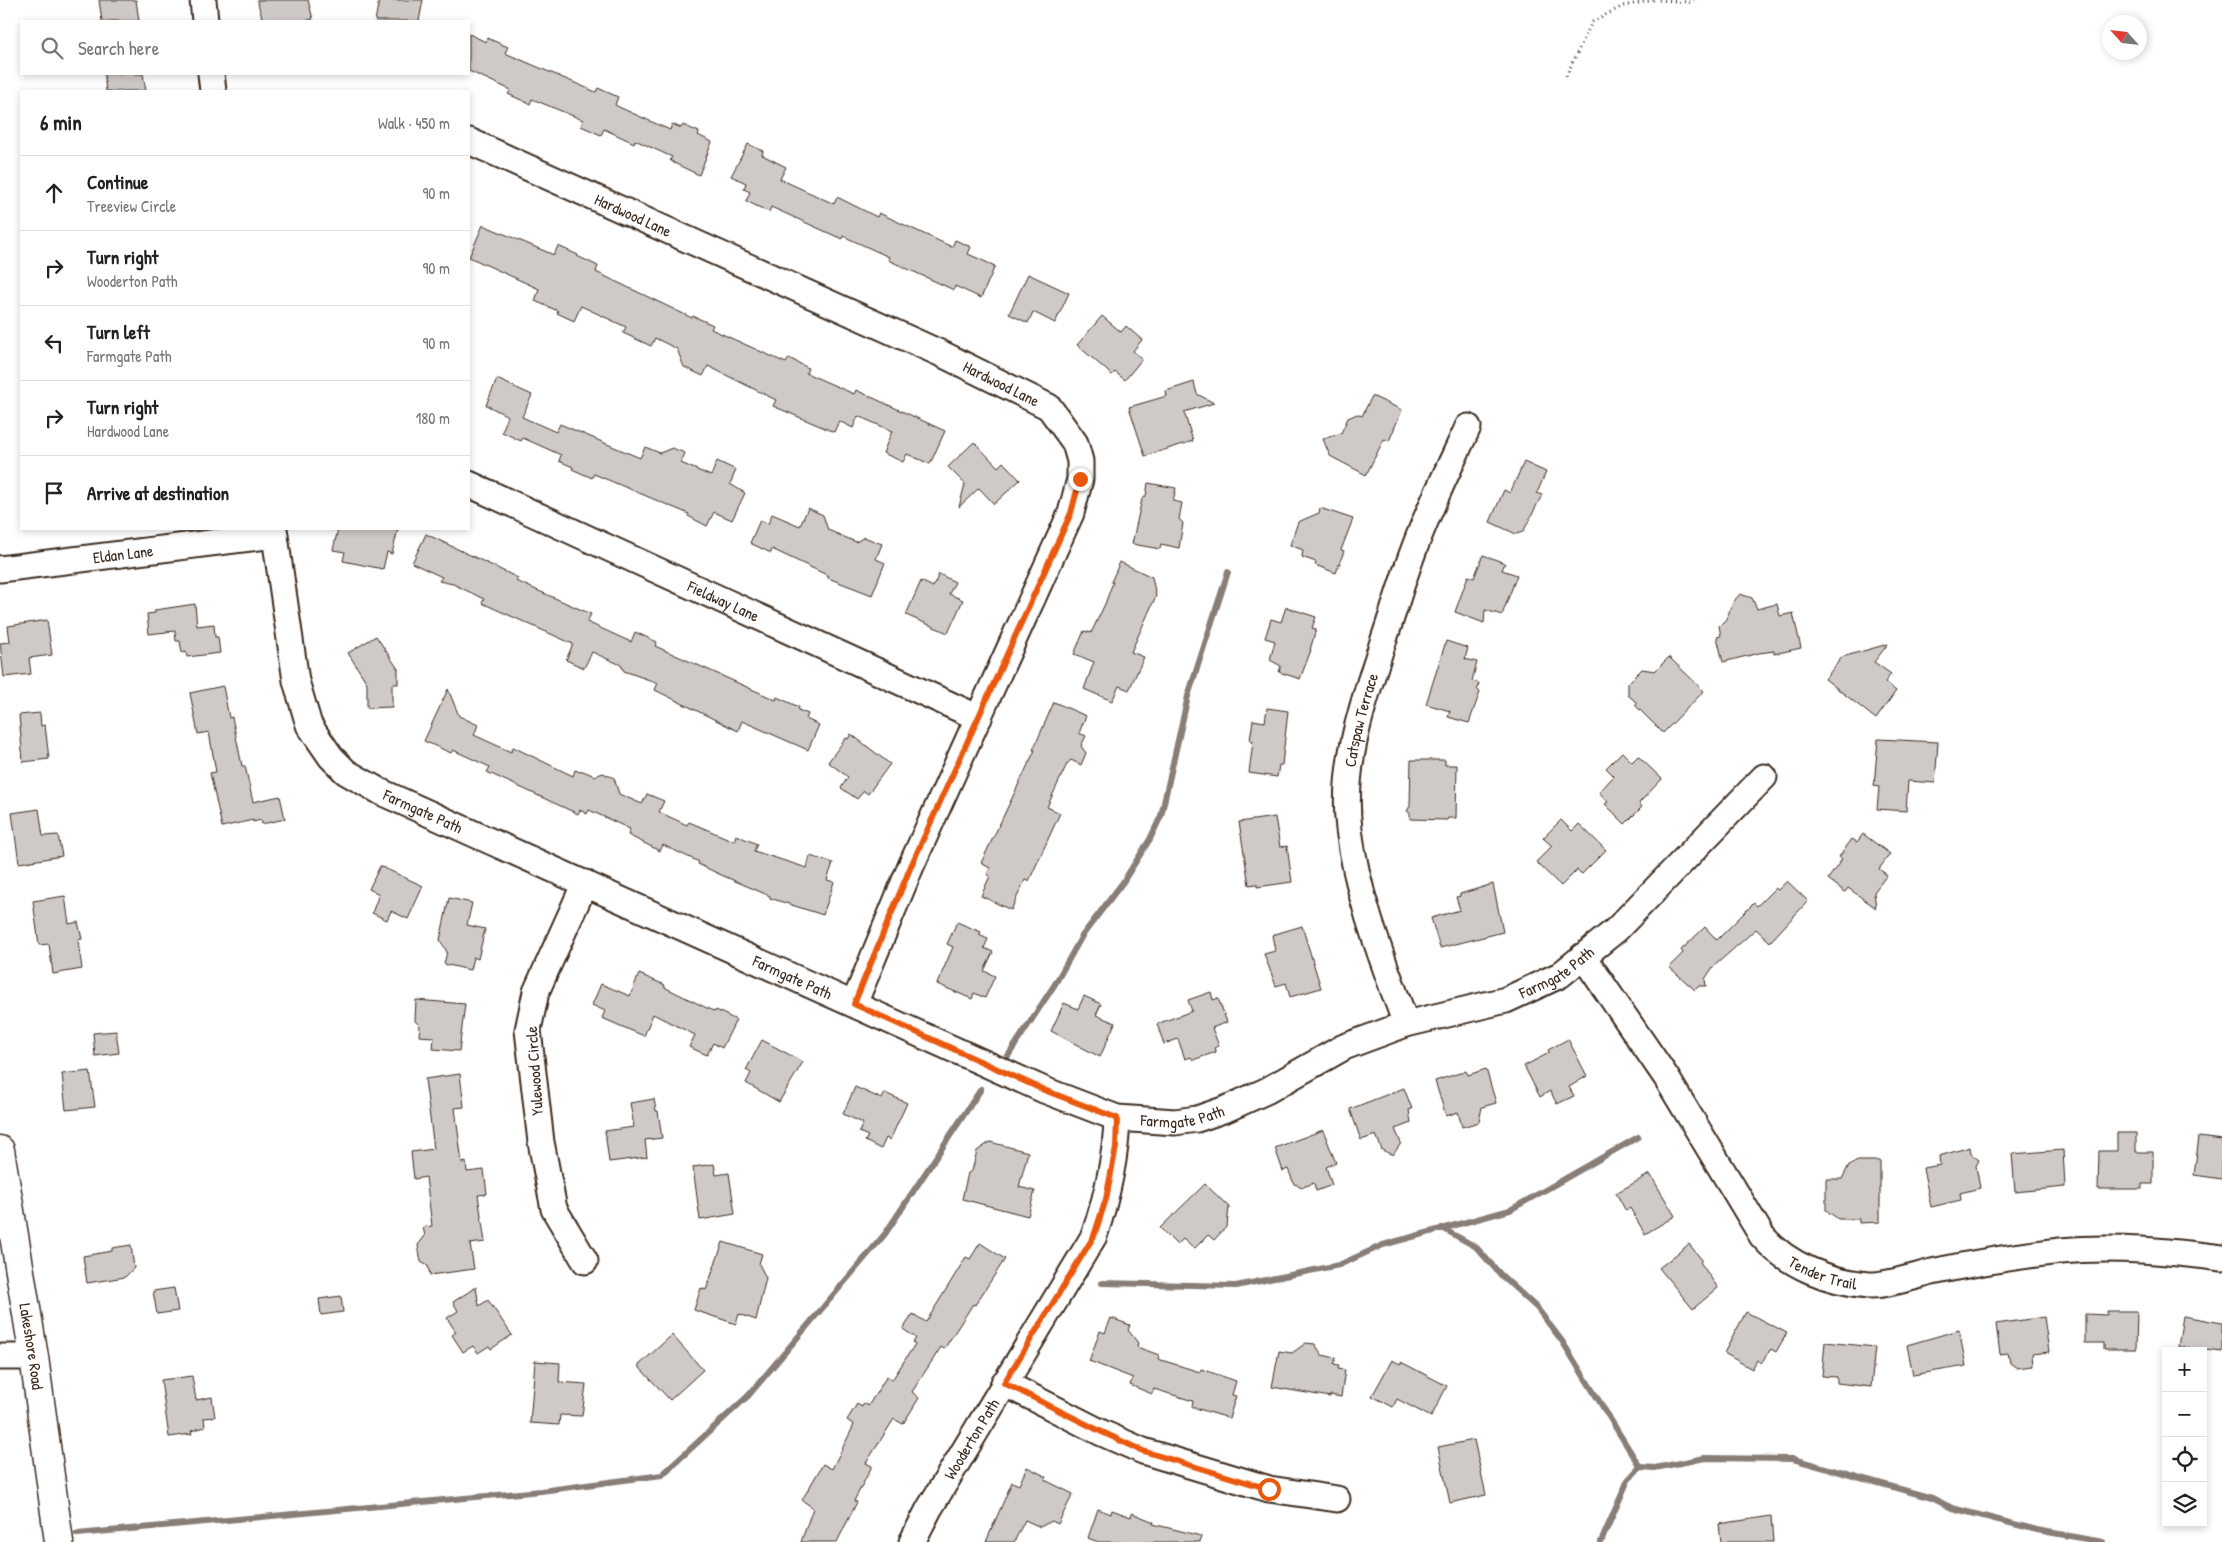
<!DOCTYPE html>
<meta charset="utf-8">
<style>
:root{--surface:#fff;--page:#f6f6f6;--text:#222;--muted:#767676;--line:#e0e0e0}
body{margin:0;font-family:"Patrick Hand",sans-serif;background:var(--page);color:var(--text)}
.controls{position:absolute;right:15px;bottom:15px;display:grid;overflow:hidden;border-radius:0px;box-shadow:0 2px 8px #0003}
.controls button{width:45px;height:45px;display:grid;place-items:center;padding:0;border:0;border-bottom:1px solid var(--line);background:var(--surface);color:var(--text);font:25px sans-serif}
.compass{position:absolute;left:2102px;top:15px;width:45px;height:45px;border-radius:50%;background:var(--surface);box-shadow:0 2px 8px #0003;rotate:297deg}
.stop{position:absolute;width:15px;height:15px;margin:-11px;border:4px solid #ea580c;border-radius:50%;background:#fff}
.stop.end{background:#ea580c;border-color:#fff;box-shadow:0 1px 5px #0008}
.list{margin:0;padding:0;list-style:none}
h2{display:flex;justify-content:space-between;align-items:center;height:65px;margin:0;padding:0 20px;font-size:21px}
h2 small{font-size:16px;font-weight:400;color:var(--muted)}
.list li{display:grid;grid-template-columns:32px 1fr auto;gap:15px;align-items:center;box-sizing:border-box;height:75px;padding:0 20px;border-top:1px solid var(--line)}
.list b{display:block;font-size:19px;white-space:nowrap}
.list p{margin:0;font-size:16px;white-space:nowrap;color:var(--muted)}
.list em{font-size:16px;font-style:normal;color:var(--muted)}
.icon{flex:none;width:28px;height:28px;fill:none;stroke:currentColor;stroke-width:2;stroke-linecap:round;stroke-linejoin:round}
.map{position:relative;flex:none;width:2222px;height:1542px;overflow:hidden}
.search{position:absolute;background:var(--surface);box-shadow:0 2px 8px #0003;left:20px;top:20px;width:450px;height:55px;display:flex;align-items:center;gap:12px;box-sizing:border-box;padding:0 18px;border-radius:0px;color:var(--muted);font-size:19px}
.panel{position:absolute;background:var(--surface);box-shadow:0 2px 8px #0003;left:20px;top:90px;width:450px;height:440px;border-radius:0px}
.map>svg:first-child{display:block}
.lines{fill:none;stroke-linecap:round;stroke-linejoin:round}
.stream{stroke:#887e77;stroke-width:6}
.building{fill:#cfcac7;stroke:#3b2a1e}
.minor-casing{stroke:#3b2a1e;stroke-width:29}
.tertiary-casing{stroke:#3b2a1e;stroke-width:31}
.path{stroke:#3b2a1e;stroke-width:3;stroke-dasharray:1 4;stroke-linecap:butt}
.minor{stroke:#fff;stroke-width:25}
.tertiary{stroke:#fff;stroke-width:28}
.route{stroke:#ea580c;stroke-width:6}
.labels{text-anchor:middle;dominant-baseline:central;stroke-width:4;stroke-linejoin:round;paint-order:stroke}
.street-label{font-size:16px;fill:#3b2a1e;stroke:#fff}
</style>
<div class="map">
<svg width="2222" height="1542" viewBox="0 0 2222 1542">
<rect width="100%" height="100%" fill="#fff"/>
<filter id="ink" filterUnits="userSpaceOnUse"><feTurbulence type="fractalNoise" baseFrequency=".02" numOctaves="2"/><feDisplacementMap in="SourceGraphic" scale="10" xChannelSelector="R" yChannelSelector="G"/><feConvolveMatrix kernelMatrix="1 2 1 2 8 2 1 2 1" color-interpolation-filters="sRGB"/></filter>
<g filter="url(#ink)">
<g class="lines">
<g class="stream">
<path d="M1006,1059L1055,984L1082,936L1123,882L1150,839L1161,816L1188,696L1228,572"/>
<path d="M1442,1228L1476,1247L1501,1275L1537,1308L1562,1341L1640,1467"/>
<path d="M1102,1283L1236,1286L1339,1265L1383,1245L1510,1210L1638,1137"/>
<path d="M77,1534L541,1491L662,1475L748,1396L885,1234L981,1089"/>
<path d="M1601,1542L1628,1480L1640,1467L1655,1468L1705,1458L1793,1459L1932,1498L1952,1508L2037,1530L2103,1542"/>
</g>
</g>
<g class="building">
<path d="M99,0H136L139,21H102Z"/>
<path d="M257,0H308L313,19L304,21H263Z"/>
<path d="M379,0H423L419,21H375Z"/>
<path d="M469,34L486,42L487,38L508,47L505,53L596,92L598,88L618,97L615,105L621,108L670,130L672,124L681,128L683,125L699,132L698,135L712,142L699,175L674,163L670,160L672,157L635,140L634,143L604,129L601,135L581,126L583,120L532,99L530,104L508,94L511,90L469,71Z"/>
<path d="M104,74H143L146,91H106Z"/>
<path d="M748,144L763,151L762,155L786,167L780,179L834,204L837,197L877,217L879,213L952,247L955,240L971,247L968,254L995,266L981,298L955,286L954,290L888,260L889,257L843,236L842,239L771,207L769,212L746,201L750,192L744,189L746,183L731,176Z"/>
<path d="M483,225L554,255L558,246L578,255L577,256L598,266L596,272L692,318L693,316L713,325L711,329L786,363L789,358L808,368L806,373L854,394L856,390L945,431L930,464L907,454L903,462L883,453L892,431L858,416L853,428L839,421L834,432L773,406L776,400L708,366L703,376L684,367L677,349L655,338L651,346L623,333L626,327L581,306L574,321L557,313L558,311L535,301L539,289L469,257Z"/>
<path d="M1028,274L1069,293L1055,323L1033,312L1028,323L1009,314Z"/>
<path d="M1102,316L1121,332L1126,326L1142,340L1133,351L1142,359L1125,380L1115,372L1112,375L1077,345Z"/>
<path d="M497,379L532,395L522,417L556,432L560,424L640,458L645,447L660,453L672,448L685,453L681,463L711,476L717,461L736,470L730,484L745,493L732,520L714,512L707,526L688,516L689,514L594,474L592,478L572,469L573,467L559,461L561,455L523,438L521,441L502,432L508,416L486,405Z"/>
<path d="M1194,382L1197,394L1214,403L1184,412L1193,441L1145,456L1129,407L1167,396L1166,391Z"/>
<path d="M1372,396L1402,410L1389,441L1384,439L1366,475L1330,456L1323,439L1341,433L1348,418L1357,414L1362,416Z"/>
<path d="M974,442L998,467L1003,462L1020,480L994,504L979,488L959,507L965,484L948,467Z"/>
<path d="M1524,462L1546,472L1537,493L1542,495L1523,532L1516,534L1490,522L1504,490L1510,493Z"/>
<path d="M1148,483L1176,488L1173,501L1182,503L1179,519L1183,523L1179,548L1161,544L1160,549L1132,544L1142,499L1146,496Z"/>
<path d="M808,508L823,515L828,530L856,542L864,537L882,544L876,559L885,563L872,595L828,578L829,576L772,549L771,553L750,543L760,520L768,524L772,514L800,526Z"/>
<path d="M1320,508L1353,519L1341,550L1344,551L1336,573L1315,565L1316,562L1302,557L1303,550L1290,545L1298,522L1319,513Z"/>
<path d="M338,529H398L392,554L387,552L383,569L343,561L345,552L333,550Z"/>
<path d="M426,534L518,578L516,581L591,614L587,622L631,642L635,632L657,642L655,646L776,700L777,697L799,707L798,710L808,714L806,719L819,725L808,750L742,721L738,731L655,690L658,683L624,671L621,665L592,652L584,668L566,660L573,644L482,603L484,599L453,584L439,581L442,577L412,563Z"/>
<path d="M1483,555L1505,563L1502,570L1517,575L1502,615L1485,610L1484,623L1455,612L1468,576L1474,578Z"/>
<path d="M1120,562L1152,577L1156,596L1131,652L1144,657L1129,690L1119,686L1112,701L1084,689L1094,662L1074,654L1084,631L1091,633L1105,604L1113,582H1111Z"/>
<path d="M939,574L955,582L949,594L963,600L948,633L906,615L921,581L933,587Z"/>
<path d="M1740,594L1752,598L1757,609L1777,604L1780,616L1793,613L1801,648L1774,654V651L1759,653L1723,662L1717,637L1721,636L1719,626L1726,619L1734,601Z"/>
<path d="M195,604L197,626L214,624L215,637H218L220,653L187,657L186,652L182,653L180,641H176L175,631L149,634L147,614L155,613V610Z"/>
<path d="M1286,607L1316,617L1312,628L1316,629L1310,650H1311L1300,679L1279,672L1281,666L1270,660L1275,641L1265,638L1271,619L1281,622Z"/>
<path d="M47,620L52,655L29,658L31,674L4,677L0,643L10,642L8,626Z"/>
<path d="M376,636L398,669V684H392V707L367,708V683L348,653Z"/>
<path d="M1446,641L1468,648L1465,659L1477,662L1472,681L1479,683L1477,689L1480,692L1469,723L1448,717L1450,711L1426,704Z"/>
<path d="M1888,644L1874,662L1891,674L1885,682L1896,691L1876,719L1825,679L1842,657Z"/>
<path d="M1669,657L1704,691L1663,733L1635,705L1637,703L1628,695V683L1642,669L1655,671Z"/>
<path d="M223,686L229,718L232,717L242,766H245L253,802L280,796L285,819L262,824L261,820L253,822V820L222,827L210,773L216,772L209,732L198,734L190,693Z"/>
<path d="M448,689L459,716L478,725L474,735L511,752L513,747L573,776L575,770L580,772L583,771L595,776L603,773L614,778L619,794L642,804L647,794L664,801L659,812L687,825L689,822L734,841L736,835L757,844L754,851L807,868L810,856L833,863L827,880L834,882L823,915L770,898V896L719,874L698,864L699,862L663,845L660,851L628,835L630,829L589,810L587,814L580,810L578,814L487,772L490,767L453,750L451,753L424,741Z"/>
<path d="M1054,702L1086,716L1079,733L1086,736L1081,746L1086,753L1081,765L1071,760L1067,764L1047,807L1060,813L1029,881L1025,880L1011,910L981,896L990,876L987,874L990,868L981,863L1035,750H1033Z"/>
<path d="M1267,708L1288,711L1282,765H1279L1277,777L1249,773L1253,741L1250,740L1253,720L1265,722Z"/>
<path d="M40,713L41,726L45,725L49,759L23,762L19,715Z"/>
<path d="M851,734L890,764L868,794L864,791L857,799L841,788L848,777L828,762L846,738L848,739Z"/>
<path d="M1878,739L1938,742L1935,783L1908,781L1906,811L1877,809L1879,787L1874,786Z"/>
<path d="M1622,752L1632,762L1638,756L1662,779L1639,803L1642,807L1625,824L1605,804L1608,802L1599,792L1614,776L1606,768Z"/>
<path d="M1411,760H1445V765H1457L1456,818H1448L1447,820L1410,819V813L1407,811L1410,806Z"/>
<path d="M39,809L43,836L58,835L62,856L19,863L12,813Z"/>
<path d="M1275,817L1280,847L1287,846L1292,882L1257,887V884L1249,885L1239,822Z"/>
<path d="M1561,820L1572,831L1579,824L1606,850L1582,874L1577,870L1561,886L1536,862L1552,846L1543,838Z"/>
<path d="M1863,834L1890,854L1879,869L1887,875L1874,892L1876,908L1848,888L1845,892L1828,879L1842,859L1839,857L1852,839L1857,842Z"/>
<path d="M380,866L423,886L408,919L391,911L387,920L372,913L379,894L369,889Z"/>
<path d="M1787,881L1808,901L1770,942L1756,929L1713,967L1705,979L1706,986H1699L1695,990L1669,967L1683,953L1681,950L1705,927L1717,940L1754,903L1757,906L1775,888L1778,890Z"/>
<path d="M1493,884L1503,932L1440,948L1431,918L1460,910L1456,897L1460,896V894Z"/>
<path d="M65,896L69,924L78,922L82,939L78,940L82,969L53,974L49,944L39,945L33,901Z"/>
<path d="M449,898L472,903L467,925L485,929L478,959L473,957L470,970L444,964L447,952L440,940Z"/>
<path d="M957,922L981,932L979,935L988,939L984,948L993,952L984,971L995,976L985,998L974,993L972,999L937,984L953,947L947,944Z"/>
<path d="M1302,926L1321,988L1290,997L1286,983L1276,986L1264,954L1275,951L1272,935Z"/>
<path d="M639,974L665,985L664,987L715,1012L716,1010L736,1020L722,1048L713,1043L707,1055L689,1047L695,1035L653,1014L644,1036L602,1018L605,1011L592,1005L601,984L630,996Z"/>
<path d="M1211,992L1213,1000L1218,998L1227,1022L1212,1028L1219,1046L1214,1048L1216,1052L1193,1060L1191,1057L1185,1059L1178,1039L1164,1044L1157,1024L1192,1011L1188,1000Z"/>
<path d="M1084,996L1101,1004L1096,1015L1115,1023L1100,1057L1051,1031L1064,1003L1078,1009Z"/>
<path d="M416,1000L465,1004L459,1051L433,1049L434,1037L419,1036L420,1026L415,1021Z"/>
<path d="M116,1031L119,1053L95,1056L93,1033Z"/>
<path d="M1568,1039L1587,1076L1569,1087L1574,1096L1557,1104L1550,1091L1540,1097L1524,1066L1549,1053L1548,1050Z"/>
<path d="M762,1040L803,1062L779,1102L746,1083L751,1073L746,1070Z"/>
<path d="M1486,1069L1496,1103L1482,1107L1479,1122L1462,1127L1458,1112L1446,1116L1435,1081L1466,1071L1468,1075Z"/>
<path d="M90,1071L95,1107L66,1110L62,1074Z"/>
<path d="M460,1074L464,1107L455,1108L462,1163L466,1162L467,1172L484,1170L487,1194L478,1195L485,1242L470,1244L474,1269L430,1275L428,1266L421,1262L418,1245L425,1236L423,1227L432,1226L426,1177L414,1179L411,1152L434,1149L425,1079Z"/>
<path d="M855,1087L882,1099L885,1093L907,1103L890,1140L886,1138L881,1149L865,1141L868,1136L859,1132L863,1123L843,1114Z"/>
<path d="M1404,1088L1412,1109L1409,1110L1411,1123L1395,1129L1401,1143L1393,1155L1382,1150L1376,1135L1361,1140L1350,1109Z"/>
<path d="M654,1099L656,1111H658L662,1138L645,1140L647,1157L609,1162L605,1131L634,1127L630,1103Z"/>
<path d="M1323,1130L1336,1163L1326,1167L1332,1185L1316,1191L1314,1183L1303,1187L1294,1184L1288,1169L1283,1171L1275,1148Z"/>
<path d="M2117,1133H2136V1152H2153V1184H2142V1189H2098L2099,1151H2117Z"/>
<path d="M2199,1137L2222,1140V1179L2194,1175Z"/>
<path d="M990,1142L1028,1152L1019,1187L1035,1191L1028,1216L962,1199L968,1173L972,1171L977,1151Z"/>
<path d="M1970,1147L1971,1154L1979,1160L1976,1166L1980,1188L1960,1193L1961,1200L1931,1207L1923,1168L1940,1165L1939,1156Z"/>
<path d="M2063,1150L2065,1187L2015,1192L2012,1154Z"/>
<path d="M1858,1161H1880V1222L1859,1223V1219H1838L1826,1210V1179H1842L1849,1165Z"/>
<path d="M714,1164L716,1175L729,1173L735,1214L700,1220L693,1167Z"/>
<path d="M1650,1174L1675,1216L1645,1234L1630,1208L1626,1211L1616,1193Z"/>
<path d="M1205,1184L1229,1207L1227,1226L1214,1240L1208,1235L1194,1249L1183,1239L1177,1245L1160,1228Z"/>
<path d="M723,1242L762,1254L759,1264L766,1278L756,1320L739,1314L736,1324L694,1310L701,1288L706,1290Z"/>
<path d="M980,1243L1005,1259L975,1305L973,1304L944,1349L941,1347L912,1392L919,1398L903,1424L894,1419L866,1463L872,1466L854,1501L857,1502L837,1542H801L813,1508L802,1500L823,1464L832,1469L854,1425L847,1420L857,1404L862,1407L864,1403L868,1406L887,1376L892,1380L915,1344L913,1342L916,1338L903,1329L913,1314L926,1322L966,1257L970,1259Z"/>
<path d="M1689,1244L1702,1260L1700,1262L1718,1288L1693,1309L1659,1268Z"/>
<path d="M131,1245L134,1268L125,1277L87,1283L83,1256L112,1251V1248Z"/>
<path d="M476,1287L479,1306L488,1300L512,1335L491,1349L489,1346L478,1353L473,1346L463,1352L452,1335L456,1332L447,1318L458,1311L453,1302Z"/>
<path d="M174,1288L178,1311L157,1314L153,1291Z"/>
<path d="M341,1296L343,1312L321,1315L319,1299Z"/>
<path d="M2107,1311H2137L2136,1349H2104V1343H2085V1314L2107,1315Z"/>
<path d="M1746,1312L1787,1333L1776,1352L1771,1349L1761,1363L1757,1360L1752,1369L1724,1353Z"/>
<path d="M2183,1316L2222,1323V1352L2178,1347Z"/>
<path d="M2044,1317L2049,1352L2032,1354L2033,1366L2017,1368L2010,1363L2008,1353L2000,1354L1996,1324Z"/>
<path d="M1111,1318L1130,1325L1128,1330L1138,1343L1137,1347L1159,1355L1158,1359L1200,1372L1201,1369L1236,1381L1232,1395L1236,1396L1229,1418L1192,1407L1193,1401L1154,1389L1152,1394L1130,1385L1133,1378L1089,1361L1100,1331L1105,1333Z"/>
<path d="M1959,1330L1966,1366L1913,1375L1907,1345Z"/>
<path d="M672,1335L703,1370L670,1400L638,1366Z"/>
<path d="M1825,1342L1875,1347L1871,1387L1837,1383V1377L1822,1376Z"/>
<path d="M1306,1343L1315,1344L1322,1355L1336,1358L1334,1364L1339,1365L1338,1369L1345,1370L1341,1397L1330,1395V1397L1272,1387L1279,1351L1292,1353Z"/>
<path d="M1392,1360L1400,1364L1401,1362L1447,1386L1431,1417L1397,1399L1393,1407L1372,1396Z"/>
<path d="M535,1361L560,1363L559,1382L586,1384L582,1416L560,1415L559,1425L530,1423Z"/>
<path d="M192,1376L196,1400L212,1397L215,1417L204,1418L205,1427L191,1431L192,1434L169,1437L161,1380Z"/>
<path d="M1474,1440L1486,1495L1450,1503L1438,1447Z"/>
<path d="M1027,1467L1047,1477L1045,1480L1073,1494L1058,1524L1052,1521L1040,1527L1025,1520L1014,1542H986L1012,1482L1019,1485Z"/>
<path d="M1098,1509L1111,1514L1112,1510L1131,1517L1132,1513L1154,1522L1153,1524L1201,1536L1200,1542H1098L1088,1538Z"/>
<path d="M1771,1516L1773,1542H1721L1719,1524Z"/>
</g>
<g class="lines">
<defs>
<g id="minor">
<path d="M203,0L205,21"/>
<path d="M211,74L213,91"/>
<path id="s1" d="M469,141L942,354L1049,407L1075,443L1080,461V479L1071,513L911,866L854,1004"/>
<path id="s2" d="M469,484L979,718"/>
<path id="s3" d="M274,529L296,681L309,725L331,757L346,772L381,792L1044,1090L1117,1118L1175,1122L1197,1119L1226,1109L1266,1091L1344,1047L1406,1024L1506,1000L1560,975L1616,930L1764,777"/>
<path id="s4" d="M0,569L275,535"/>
<path d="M585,883L536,992L528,1030L541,1142L554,1209L585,1261"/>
<path id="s5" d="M1583,956L1666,1077L1762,1236C1788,1266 1830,1282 1869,1285C1885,1286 1916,1276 1932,1272C1975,1263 2017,1256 2060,1251C2114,1246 2168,1251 2222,1258"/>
<path id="s6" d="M1406,1024C1383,961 1357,896 1349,829C1341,766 1363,703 1382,645C1394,611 1403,577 1416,544C1431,504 1450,466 1468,427"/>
<path d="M0,1357H34"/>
<path d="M1004,1383L1102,1433L1143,1451L1269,1489L1337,1499"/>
<path id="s7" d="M912,1542L929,1509L1094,1236C1107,1197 1116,1159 1117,1118"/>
</g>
<g id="tertiary">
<path id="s8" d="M0,1150L34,1357L59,1542"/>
</g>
</defs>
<use href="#minor" class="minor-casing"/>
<use href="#tertiary" class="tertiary-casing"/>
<g class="path">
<path d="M1659,0L1689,2L1694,0"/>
<path d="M1566,76L1592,22L1623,6L1654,0"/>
</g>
<use href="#minor" class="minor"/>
<use href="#tertiary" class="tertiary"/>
</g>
</g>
<g class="lines" filter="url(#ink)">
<path class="route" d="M1080,479L1071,513L911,866L854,1004L1044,1090L1117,1118L1116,1147L1106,1199L1094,1236L1004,1383L1102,1432L1143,1451L1269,1489"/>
</g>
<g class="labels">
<g class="street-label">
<text stroke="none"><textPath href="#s1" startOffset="180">Hardwood Lane</textPath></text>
<text stroke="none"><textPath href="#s1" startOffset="585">Hardwood Lane</textPath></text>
<text stroke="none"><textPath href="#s4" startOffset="124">Eldan Lane</textPath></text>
<text stroke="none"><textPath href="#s2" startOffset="280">Fieldway Lane</textPath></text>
<text stroke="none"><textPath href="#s6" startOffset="314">Catspaw Terrace</textPath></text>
<text stroke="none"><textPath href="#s3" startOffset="346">Farmgate Path</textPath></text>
<text stroke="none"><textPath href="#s3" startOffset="1576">Farmgate Path</textPath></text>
<text stroke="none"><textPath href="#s3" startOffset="751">Farmgate Path</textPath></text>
<text transform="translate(534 1071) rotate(-94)">Yulewood Circle</text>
<text stroke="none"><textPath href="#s3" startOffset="1171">Farmgate Path</textPath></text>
<text stroke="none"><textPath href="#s5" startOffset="405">Tender Trail</textPath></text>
<text stroke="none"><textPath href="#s8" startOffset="199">Lakeshore Road</textPath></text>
<text stroke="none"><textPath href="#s7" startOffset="119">Wooderton Path</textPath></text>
</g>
</g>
</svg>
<div class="controls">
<button>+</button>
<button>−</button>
<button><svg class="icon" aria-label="locate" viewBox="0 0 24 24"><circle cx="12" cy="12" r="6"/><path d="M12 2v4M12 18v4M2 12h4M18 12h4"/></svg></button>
<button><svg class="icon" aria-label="layers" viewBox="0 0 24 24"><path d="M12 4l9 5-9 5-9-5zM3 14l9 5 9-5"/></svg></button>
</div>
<svg class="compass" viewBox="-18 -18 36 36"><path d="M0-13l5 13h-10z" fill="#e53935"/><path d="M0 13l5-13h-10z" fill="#767676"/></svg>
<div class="stop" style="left:1269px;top:1489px"></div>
<div class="stop end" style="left:1080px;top:479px"></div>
<div class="search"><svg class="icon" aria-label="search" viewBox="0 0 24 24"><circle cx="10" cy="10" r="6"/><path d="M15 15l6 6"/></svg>Search here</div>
<section class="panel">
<h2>6 min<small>Walk · 450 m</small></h2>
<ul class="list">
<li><svg class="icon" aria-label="ahead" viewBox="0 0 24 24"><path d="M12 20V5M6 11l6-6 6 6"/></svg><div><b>Continue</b><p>Treeview Circle</p></div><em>90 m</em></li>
<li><svg class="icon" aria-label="right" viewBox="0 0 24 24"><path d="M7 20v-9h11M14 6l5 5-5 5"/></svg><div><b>Turn right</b><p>Wooderton Path</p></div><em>90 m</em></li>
<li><svg class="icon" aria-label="left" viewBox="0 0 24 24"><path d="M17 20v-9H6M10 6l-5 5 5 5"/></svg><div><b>Turn left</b><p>Farmgate Path</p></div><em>90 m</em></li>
<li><svg class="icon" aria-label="right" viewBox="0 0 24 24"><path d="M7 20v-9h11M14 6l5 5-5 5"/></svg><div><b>Turn right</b><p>Hardwood Lane</p></div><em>180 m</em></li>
<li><svg class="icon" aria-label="arrive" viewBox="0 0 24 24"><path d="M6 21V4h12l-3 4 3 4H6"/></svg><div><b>Arrive at destination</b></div></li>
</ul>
</section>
</div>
